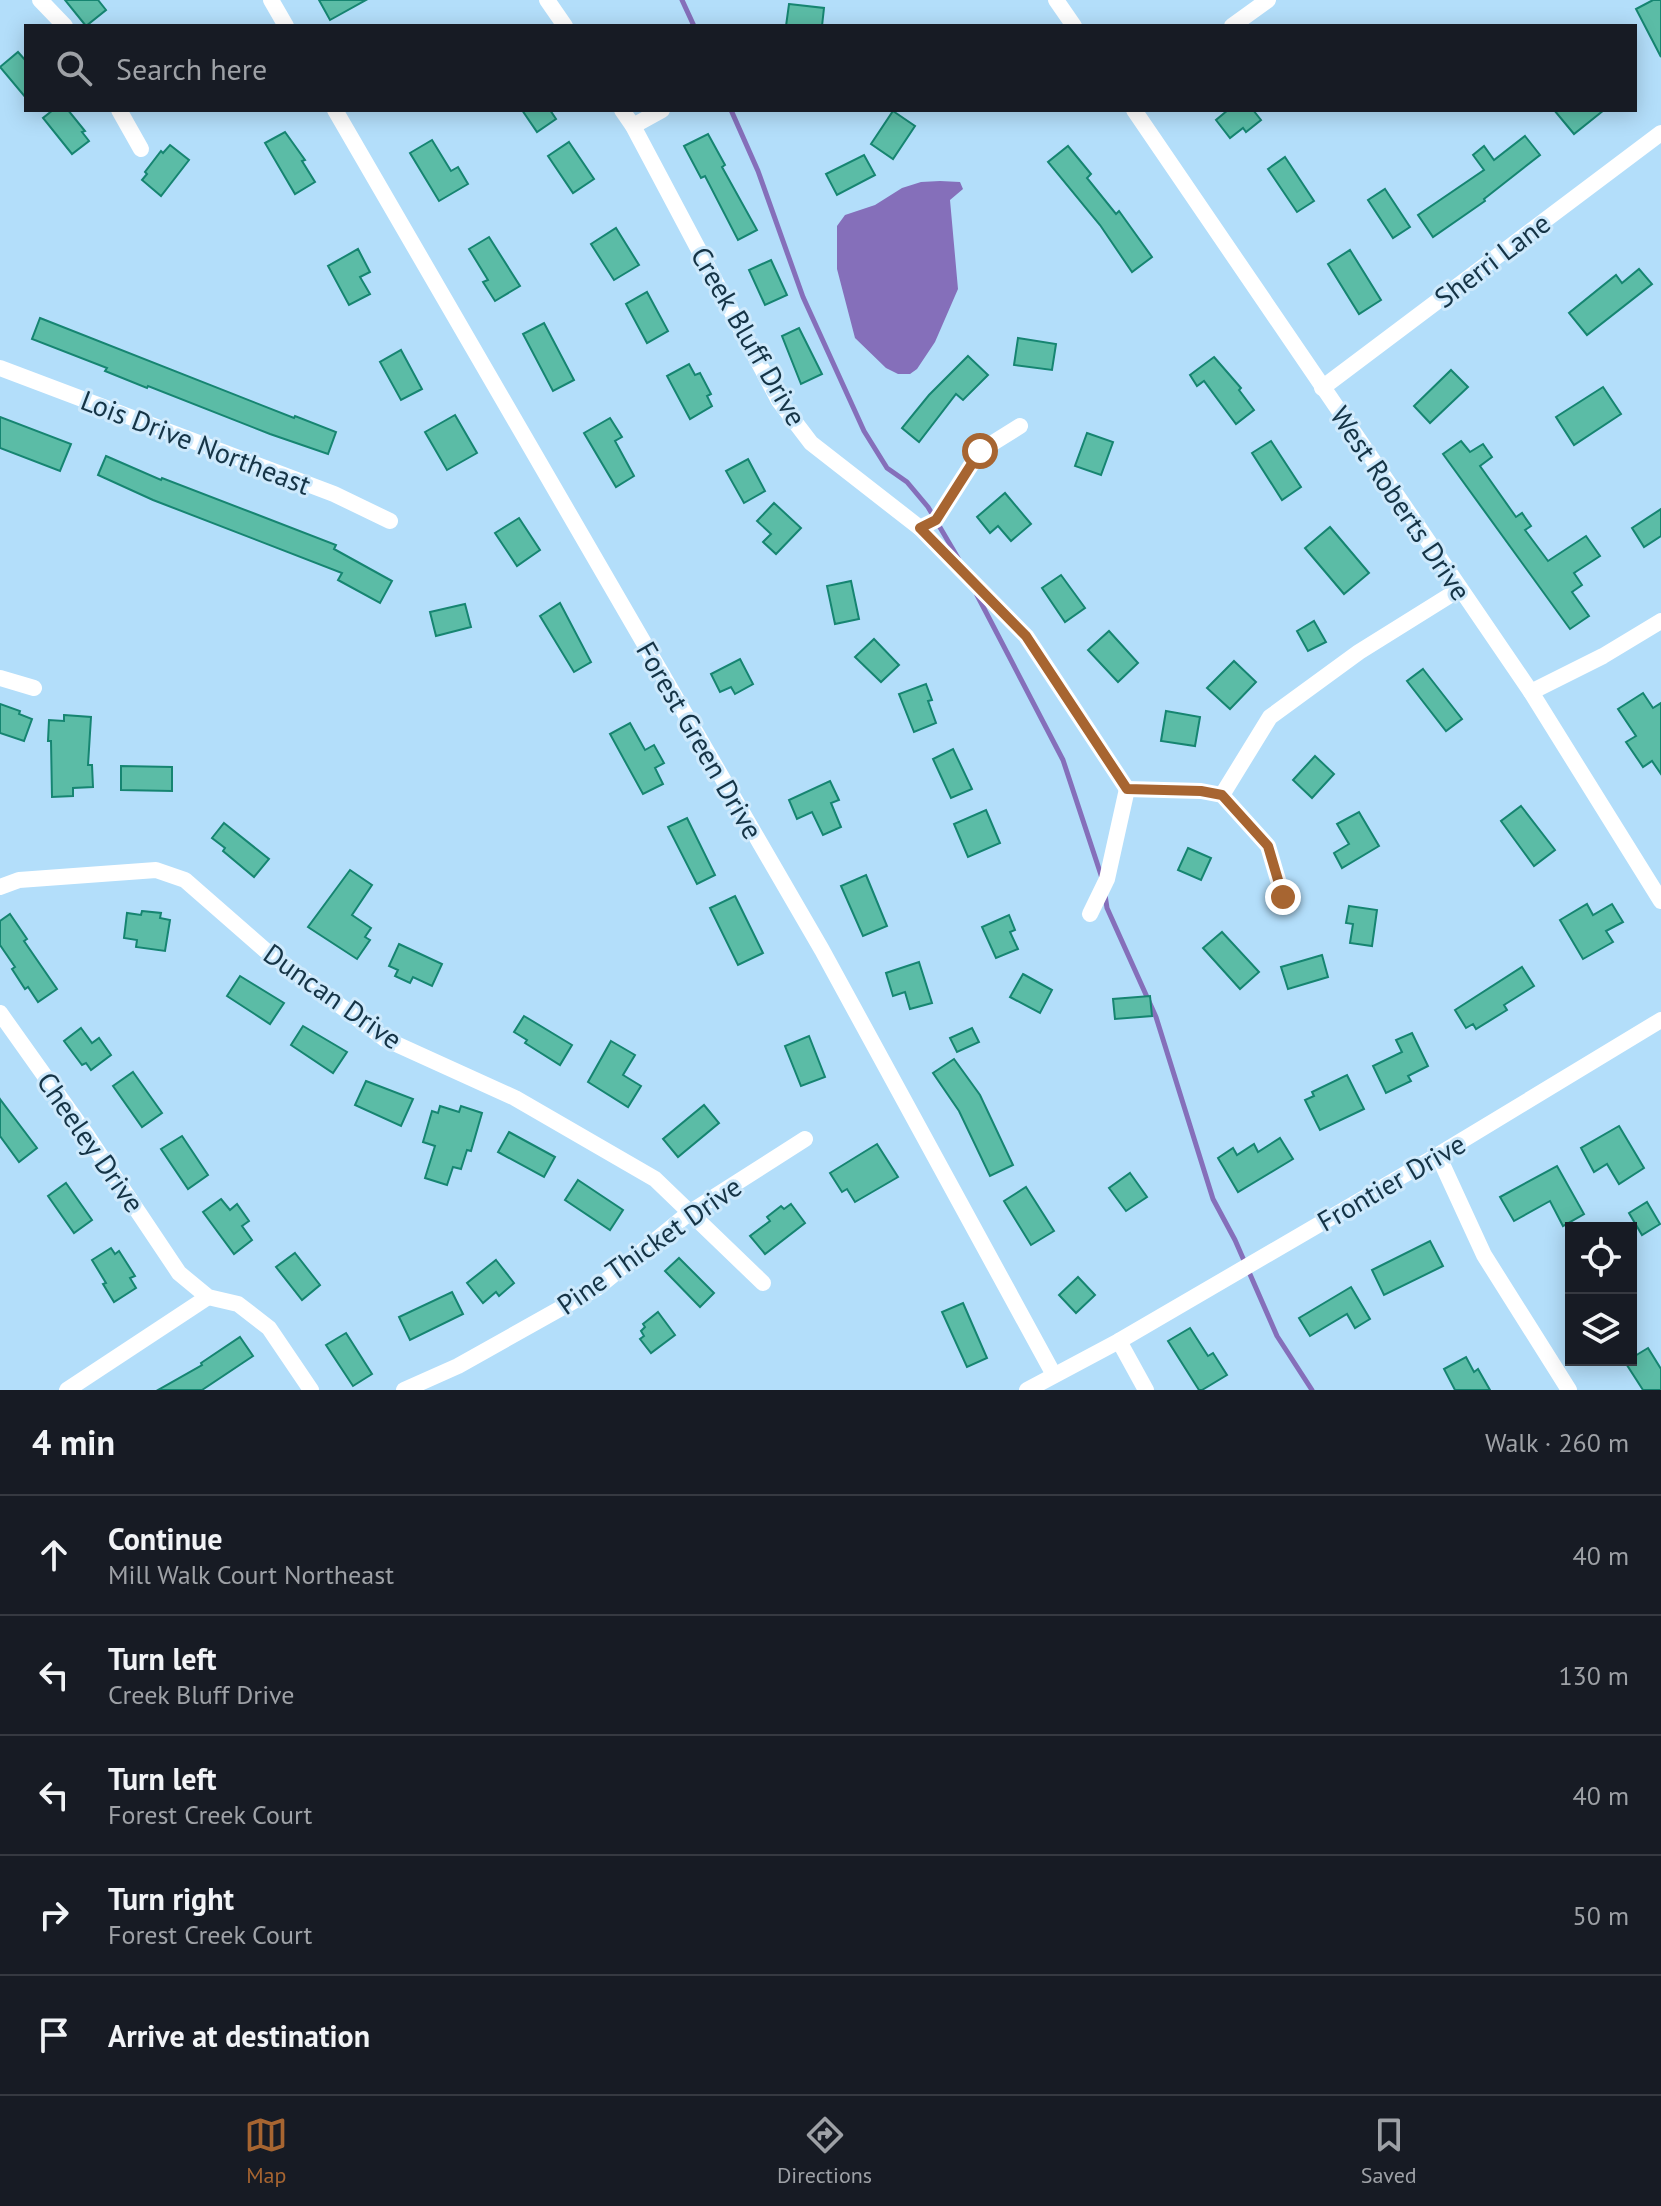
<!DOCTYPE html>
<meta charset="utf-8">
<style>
:root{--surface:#171b24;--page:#242831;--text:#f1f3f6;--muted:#9ea1a6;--line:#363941;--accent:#a76531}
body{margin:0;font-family:"PT Sans",sans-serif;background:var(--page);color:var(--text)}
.controls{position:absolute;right:24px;bottom:24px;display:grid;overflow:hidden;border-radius:0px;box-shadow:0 4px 20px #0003}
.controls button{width:72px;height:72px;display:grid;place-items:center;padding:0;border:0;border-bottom:2px solid var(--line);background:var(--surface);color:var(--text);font:40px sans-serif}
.stop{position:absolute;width:24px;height:24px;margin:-18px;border:6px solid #a76531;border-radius:50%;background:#fff}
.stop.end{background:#a76531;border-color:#fff;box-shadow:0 2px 8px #0008}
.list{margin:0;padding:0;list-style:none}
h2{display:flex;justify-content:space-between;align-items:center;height:104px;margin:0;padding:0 32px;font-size:34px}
h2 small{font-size:26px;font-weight:400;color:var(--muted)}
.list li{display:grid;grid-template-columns:52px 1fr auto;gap:24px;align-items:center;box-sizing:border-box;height:120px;padding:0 32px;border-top:2px solid var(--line)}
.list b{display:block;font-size:30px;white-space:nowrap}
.list p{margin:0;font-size:26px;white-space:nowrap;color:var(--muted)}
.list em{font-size:26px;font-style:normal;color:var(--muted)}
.icon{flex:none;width:44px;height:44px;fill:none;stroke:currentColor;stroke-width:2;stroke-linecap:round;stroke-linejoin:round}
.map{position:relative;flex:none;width:1661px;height:1390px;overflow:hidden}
.search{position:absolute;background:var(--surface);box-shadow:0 4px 20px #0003;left:24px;right:24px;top:24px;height:88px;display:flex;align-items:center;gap:20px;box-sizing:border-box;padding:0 28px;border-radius:0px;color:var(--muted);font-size:30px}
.sheet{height:704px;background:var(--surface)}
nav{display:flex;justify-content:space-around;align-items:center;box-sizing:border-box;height:112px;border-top:2px solid var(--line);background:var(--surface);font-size:22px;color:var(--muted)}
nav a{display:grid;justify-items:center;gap:4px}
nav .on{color:var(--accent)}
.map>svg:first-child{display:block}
.water{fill:#856fba}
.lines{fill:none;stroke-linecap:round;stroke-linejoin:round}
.stream{stroke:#856fba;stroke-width:5}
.building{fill:#5bbca6;stroke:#168571;stroke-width:2}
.minor{stroke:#fff;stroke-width:16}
.route{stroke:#a76531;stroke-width:10}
.labels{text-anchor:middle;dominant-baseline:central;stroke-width:6;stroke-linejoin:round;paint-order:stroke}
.street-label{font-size:28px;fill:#153446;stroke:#cde9fc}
</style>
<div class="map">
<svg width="1661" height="1390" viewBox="0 0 1661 1390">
<rect width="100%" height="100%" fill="#b3defa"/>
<path class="water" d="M940,181L960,182L963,189L950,200L958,289L935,342L917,369L910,374H898L886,368L855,338L837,269V226L845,215L875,205L902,188L921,182Z"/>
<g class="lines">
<g class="stream">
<path d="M682,0L694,26"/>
<path d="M731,110L758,171L803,297L864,431L887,468L907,482L928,507L958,558"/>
<path d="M977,595L1063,760L1102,878"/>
<path d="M1105,895L1107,908L1156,1017L1213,1199L1235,1240L1277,1336L1312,1390"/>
</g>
</g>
<g class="building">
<path d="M65,0H98L106,10L86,26Z"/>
<path d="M319,0H366L330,20Z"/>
<path d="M1653,0H1661V57L1636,9Z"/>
<path d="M789,4L824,8L822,26H786Z"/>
<path d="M18,52L26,61V98L0,67Z"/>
<path d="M53,110H68L85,131L82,132L89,141L72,154L43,118Z"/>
<path d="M522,110H550L556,119L537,132Z"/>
<path d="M1228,110H1253L1261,120L1246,132L1243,128L1230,138L1216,120Z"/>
<path d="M1554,110H1604L1574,134Z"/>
<path d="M893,111L915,126L893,159L871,144Z"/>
<path d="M285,132L305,160L302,161L315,182L295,194L265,143Z"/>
<path d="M708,134L725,165L722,167L757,230L738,240L705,176L701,178L684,146Z"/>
<path d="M1525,136L1540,155L1484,199L1485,201L1433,237L1418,215L1484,170L1473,155L1484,146L1494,160Z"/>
<path d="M432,140L451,171L458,167L468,184L439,201L410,153Z"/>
<path d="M569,142L594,179L573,193L548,156Z"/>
<path d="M170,145L189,160L161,196L142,180L147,174L145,172L161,151L163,153Z"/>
<path d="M1068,146L1091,174L1087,178L1116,214L1119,211L1152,257L1132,272L1100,225L1048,162Z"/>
<path d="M864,155L875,175L837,195L826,174Z"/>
<path d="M1285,157L1314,201L1297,212L1268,169Z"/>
<path d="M1385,189L1410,227L1393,238L1368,200Z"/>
<path d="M616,228L639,265L614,280L591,244Z"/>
<path d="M489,237L520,286L495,301L483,282L488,280L469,249Z"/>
<path d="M358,249L370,272L360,277L370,294L349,305L328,266Z"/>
<path d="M1350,250L1381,300L1359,314L1328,264Z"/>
<path d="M771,260L787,295L765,305L749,270Z"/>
<path d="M1639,269L1652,284L1587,335L1569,313L1616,275L1622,283Z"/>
<path d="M647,292L668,331L647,343L626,304Z"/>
<path d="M40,318L294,418L295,416L336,432L328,454L270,434L148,386L147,388L105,371L107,368L32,339Z"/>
<path d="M544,323L574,380L553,391L523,334Z"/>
<path d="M799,328L822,374L801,384L782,336Z"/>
<path d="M1018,338L1056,344L1052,370L1014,365Z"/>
<path d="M401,350L422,389L401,400L380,362Z"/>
<path d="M968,356L988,375L963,400L956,394L919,442L902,428L929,395Z"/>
<path d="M1214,357L1241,388L1239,390L1254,410L1236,424L1204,381L1197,386L1190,375Z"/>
<path d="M689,364L695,375L700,373L711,394L707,396L712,406L690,419L667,376Z"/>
<path d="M1451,370L1468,387L1430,423L1414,406Z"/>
<path d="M1603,387L1621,414L1574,445L1556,417Z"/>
<path d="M455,415L477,453L447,470L425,432Z"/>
<path d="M0,417L71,444L60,471L0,448Z"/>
<path d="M610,418L622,437L615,441L634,476L616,487L584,433Z"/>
<path d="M1087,433L1113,442L1101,475L1075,466Z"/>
<path d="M1271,441L1301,487L1282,500L1252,453Z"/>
<path d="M1461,441L1470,452L1483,444L1492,457L1480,466L1516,517L1522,513L1531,526L1525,530L1548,561L1586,536L1600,556L1574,573L1582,585L1572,592L1589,616L1570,629L1443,454Z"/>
<path d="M106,456L161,480L162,478L336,545L334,549L392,581L380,603L338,580L342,573L153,500L98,475Z"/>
<path d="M748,459L765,491L744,503L726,471Z"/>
<path d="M1005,493L1031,524L1011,541L998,526L990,533L977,517Z"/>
<path d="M774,503L801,528L776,554L763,542L771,534L757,521Z"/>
<path d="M1661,509V536L1644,547L1632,528Z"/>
<path d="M519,518L540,550L517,566L495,533Z"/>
<path d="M1330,527L1369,573L1344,594L1305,548Z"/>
<path d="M1061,575L1085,608L1065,622L1042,588Z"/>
<path d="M851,581L859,619L835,624L827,586Z"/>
<path d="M560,603L591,662L574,672L540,616Z"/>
<path d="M465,604L471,627L436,636L430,612Z"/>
<path d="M1314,621L1326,642L1308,651L1297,631Z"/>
<path d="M1109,631L1138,663L1118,682L1088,650Z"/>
<path d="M874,639L899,665L881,682L855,657Z"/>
<path d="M740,659L753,684L735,694L731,687L720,692L711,674Z"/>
<path d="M1234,661L1256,682L1230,709L1207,688Z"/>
<path d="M1423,669L1462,719L1446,731L1407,681Z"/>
<path d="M926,684L932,700L928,701L936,723L914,732L899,694Z"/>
<path d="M1643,693L1653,708L1661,703V774L1652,761L1643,767L1626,742L1636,736L1618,709Z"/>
<path d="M0,704L20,711L19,714L32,719L24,741L0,733Z"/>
<path d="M1166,711L1200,717L1195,746L1161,741Z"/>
<path d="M64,715L91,717L88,765H92L93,787L73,788V796L52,797L51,741H48L49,720L64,721Z"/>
<path d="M630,723L645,750L654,745L664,763L655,768L663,784L643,794L610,734Z"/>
<path d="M953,749L972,789L951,798L933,759Z"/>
<path d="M1315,756L1334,774L1312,798L1293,780Z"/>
<path d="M121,766L172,767V791L121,790Z"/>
<path d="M830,781L839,800L831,803L841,827L823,835L812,812L797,819L789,800Z"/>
<path d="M1521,806L1555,850L1534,866L1501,821Z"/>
<path d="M986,810L1000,843L968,857L954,824Z"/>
<path d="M1359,812L1379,846L1342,868L1334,853L1349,844L1337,824Z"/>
<path d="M687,818L715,875L697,884L668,827Z"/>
<path d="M224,823L269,859L254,877L223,851L225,848L212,838Z"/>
<path d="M1188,848L1211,858L1201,880L1178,870Z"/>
<path d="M350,870L372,885L352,915L371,928L365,937L370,940L357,959L308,927Z"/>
<path d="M866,875L887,926L863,936L841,886Z"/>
<path d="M735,896L763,953L738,965L710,908Z"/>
<path d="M1587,904L1593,915L1612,904L1623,922L1606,931L1613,942L1583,959L1560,920Z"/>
<path d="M1349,906L1377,910L1372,946L1350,943L1353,924L1346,923Z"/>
<path d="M142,911L161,913L160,918L170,920L165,951L136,947L137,940L124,938L127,913L141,915Z"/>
<path d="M10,914L27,939L24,941L57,989L38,1002L28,987L25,989L12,969L15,967L0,945V921Z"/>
<path d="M1009,915L1015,930L1010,932L1018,949L996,958L982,927Z"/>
<path d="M1222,932L1259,972L1240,989L1203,948Z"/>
<path d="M399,944L442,964L432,986L413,977L410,983L395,976L398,970L389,966Z"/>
<path d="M1322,955L1328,977L1288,989L1281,967Z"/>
<path d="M919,962L932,1003L910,1009L905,992L893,996L886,973Z"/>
<path d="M1522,967L1534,986L1504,1005L1507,1010L1476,1029L1473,1024L1466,1028L1455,1010Z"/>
<path d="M1023,974L1052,990L1040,1013L1010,997Z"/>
<path d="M240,976L284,1003L270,1024L227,996Z"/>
<path d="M1150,996L1152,1016L1115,1019L1113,999Z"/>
<path d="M524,1016L572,1045L560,1065L525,1043L527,1040L514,1032Z"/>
<path d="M303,1026L347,1052L333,1073L291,1045Z"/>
<path d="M81,1028L92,1043L99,1038L111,1055L91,1070L86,1063L82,1065L64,1041Z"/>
<path d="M972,1028L979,1042L957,1052L950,1038Z"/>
<path d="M1412,1033L1428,1066L1408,1076L1411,1081L1386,1093L1373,1066L1402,1052L1396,1040Z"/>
<path d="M809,1036L825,1077L801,1086L785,1046Z"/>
<path d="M611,1041L635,1055L623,1075L641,1086L628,1107L588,1082Z"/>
<path d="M954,1059L980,1095L1013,1165L990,1176L959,1111L933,1073Z"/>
<path d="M133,1072L162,1113L142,1127L113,1086Z"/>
<path d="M1347,1075L1364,1109L1320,1130L1305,1100L1314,1096L1312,1092Z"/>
<path d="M366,1081L413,1099L401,1126L355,1105Z"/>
<path d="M0,1099L37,1148L19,1162L0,1136Z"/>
<path d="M704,1105L719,1123L678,1157L663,1139Z"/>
<path d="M440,1106L459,1112L461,1106L482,1113L471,1151L467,1150L461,1169L453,1167L447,1185L425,1178L435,1146L423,1142L432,1111L438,1113Z"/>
<path d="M1619,1126L1644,1168L1619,1184L1607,1164L1594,1172L1581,1148Z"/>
<path d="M509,1132L555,1157L544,1177L498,1152Z"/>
<path d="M182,1136L208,1175L188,1189L161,1149Z"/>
<path d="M1280,1138L1293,1159L1238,1192L1218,1158L1233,1148L1237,1155L1254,1144L1258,1152Z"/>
<path d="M877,1144L898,1177L855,1202L847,1189L842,1192L830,1173Z"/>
<path d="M1557,1166L1584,1214L1563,1226L1550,1201L1514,1221L1500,1197Z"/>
<path d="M1130,1173L1147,1197L1126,1211L1109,1188Z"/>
<path d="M578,1180L623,1210L610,1230L565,1200Z"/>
<path d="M66,1183L92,1220L74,1233L48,1196Z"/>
<path d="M1026,1187L1054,1231L1031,1245L1004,1201Z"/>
<path d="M221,1199L230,1210L237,1204L249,1221L242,1226L252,1240L234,1254L203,1212Z"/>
<path d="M1647,1202L1660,1224L1642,1235L1629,1213Z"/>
<path d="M791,1204L805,1223L765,1254L750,1236L770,1221L767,1217L781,1206L784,1209Z"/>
<path d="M1430,1241L1443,1266L1384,1295L1372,1270Z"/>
<path d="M111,1248L115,1254L119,1251L135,1276L130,1278L136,1288L114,1302L103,1284L106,1283L92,1260Z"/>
<path d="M295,1253L320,1285L302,1300L276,1267Z"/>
<path d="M679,1258L714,1293L700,1307L665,1271Z"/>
<path d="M496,1260L514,1283L499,1296L496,1292L483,1303L467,1283Z"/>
<path d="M1078,1277L1095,1295L1076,1313L1059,1295Z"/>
<path d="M1351,1287L1370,1319L1355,1328L1347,1314L1310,1336L1299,1318Z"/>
<path d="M452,1292L463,1314L410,1340L399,1317Z"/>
<path d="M963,1303L987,1358L967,1367L942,1312Z"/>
<path d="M658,1312L675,1335L651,1353L640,1339L644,1336L641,1331L645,1327L643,1324Z"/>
<path d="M1190,1328L1208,1356L1213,1353L1227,1375L1202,1390H1199L1168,1341Z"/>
<path d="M346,1333L372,1374L353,1386L326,1345Z"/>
<path d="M240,1337L253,1356L202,1390H158L202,1365L201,1363Z"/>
<path d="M1648,1348L1661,1369V1390H1643L1625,1362Z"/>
<path d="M1466,1357L1474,1372L1478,1369L1490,1390H1455L1444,1369Z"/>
</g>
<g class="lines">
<g class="minor">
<path d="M40,0L65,26"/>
<path d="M271,0L286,26"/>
<path d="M547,0L565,26"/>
<path d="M1056,0L1074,26"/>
<path d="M1232,26L1268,0"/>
<path d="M119,110L141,149"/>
<path d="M335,110L822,950L1054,1375"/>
<path d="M622,110L633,126L779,401L811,443L920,528L1026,636L1127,789"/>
<path d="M1134,110L1531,692L1661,901"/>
<path d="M633,126L662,110"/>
<path d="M0,368L334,494L390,521"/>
<path d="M1322,388L1661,133"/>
<path d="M920,528L936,520L980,451L1020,426"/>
<path d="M0,678L34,688"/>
<path d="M1531,692L1603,656L1661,621"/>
<path d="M1127,789L1201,791L1222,795L1268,846L1283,897"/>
<path d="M1222,795L1270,717L1359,652L1460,589"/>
<path d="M0,887L19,880L156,870L185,880L265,950L385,1039L515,1098L655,1179L763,1283"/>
<path d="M1090,914L1107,879L1127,789"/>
<path d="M0,1013L86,1134L179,1273L208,1297L238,1304L269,1328L311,1390"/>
<path d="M1438,1155L1484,1255L1569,1390"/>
<path d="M1119,1341L1146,1390"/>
<path d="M67,1390L208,1297"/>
<path d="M404,1390L458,1366L597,1288L689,1213L805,1139"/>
<path d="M1027,1390L1119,1341L1438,1155L1661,1020"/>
</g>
</g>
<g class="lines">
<path class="route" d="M980,451L936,520L920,528L1026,636L1127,789L1201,791L1222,795L1268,846L1283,897"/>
</g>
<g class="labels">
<g class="street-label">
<text transform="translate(1492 260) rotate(-37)">Sherri Lane</text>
<text transform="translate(749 336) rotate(60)">Creek Bluff Drive</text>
<text transform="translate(196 442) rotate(21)">Lois Drive Northeast</text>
<text transform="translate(1401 503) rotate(56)">West Roberts Drive</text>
<text transform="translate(700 740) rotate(60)">Forest Green Drive</text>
<text transform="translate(333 996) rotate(35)">Duncan Drive</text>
<text transform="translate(91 1142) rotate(55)">Cheeley Drive</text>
<text transform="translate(1391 1182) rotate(-30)">Frontier Drive</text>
<text transform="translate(649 1245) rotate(-35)">Pine Thicket Drive</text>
</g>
</g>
</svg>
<div class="controls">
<button><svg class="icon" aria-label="locate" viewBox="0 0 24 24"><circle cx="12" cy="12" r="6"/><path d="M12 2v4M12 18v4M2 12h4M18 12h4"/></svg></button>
<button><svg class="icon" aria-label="layers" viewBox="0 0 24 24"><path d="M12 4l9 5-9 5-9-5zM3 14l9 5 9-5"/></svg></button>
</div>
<div class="stop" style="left:980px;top:451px"></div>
<div class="stop end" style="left:1283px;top:897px"></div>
<div class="search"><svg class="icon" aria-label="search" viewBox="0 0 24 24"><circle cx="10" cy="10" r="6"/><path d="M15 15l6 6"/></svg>Search here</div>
</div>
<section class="sheet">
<h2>4 min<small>Walk · 260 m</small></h2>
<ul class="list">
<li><svg class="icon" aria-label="ahead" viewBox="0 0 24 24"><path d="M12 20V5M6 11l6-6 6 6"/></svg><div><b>Continue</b><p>Mill Walk Court Northeast</p></div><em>40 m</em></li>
<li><svg class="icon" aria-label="left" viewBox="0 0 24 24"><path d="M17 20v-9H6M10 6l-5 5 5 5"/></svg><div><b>Turn left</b><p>Creek Bluff Drive</p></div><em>130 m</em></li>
<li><svg class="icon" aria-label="left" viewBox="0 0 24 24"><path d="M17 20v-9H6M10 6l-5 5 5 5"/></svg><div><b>Turn left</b><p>Forest Creek Court</p></div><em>40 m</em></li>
<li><svg class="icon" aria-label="right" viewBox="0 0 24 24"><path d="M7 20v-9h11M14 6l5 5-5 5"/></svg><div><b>Turn right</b><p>Forest Creek Court</p></div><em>50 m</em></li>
<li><svg class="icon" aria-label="arrive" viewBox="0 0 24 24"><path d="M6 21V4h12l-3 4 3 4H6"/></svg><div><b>Arrive at destination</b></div></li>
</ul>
</section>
<nav>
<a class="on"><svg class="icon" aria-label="map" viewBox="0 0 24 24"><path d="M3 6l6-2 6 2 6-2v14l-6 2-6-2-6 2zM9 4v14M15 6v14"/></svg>Map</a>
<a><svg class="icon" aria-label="directions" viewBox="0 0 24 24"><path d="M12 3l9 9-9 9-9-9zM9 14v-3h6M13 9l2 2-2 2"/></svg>Directions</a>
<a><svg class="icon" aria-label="saved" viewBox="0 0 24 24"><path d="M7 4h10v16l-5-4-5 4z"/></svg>Saved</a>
</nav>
